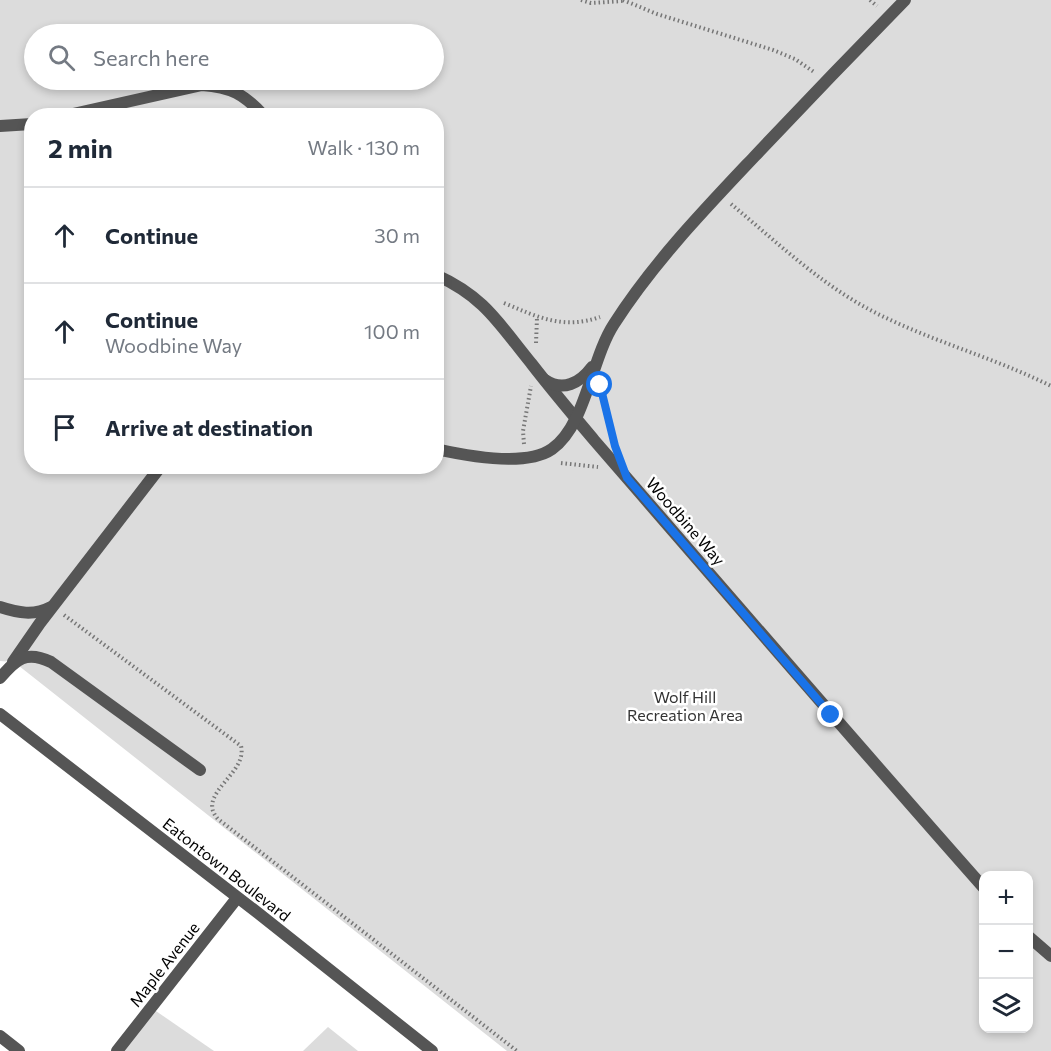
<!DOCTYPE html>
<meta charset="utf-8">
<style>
:root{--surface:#fff;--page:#f6f6f7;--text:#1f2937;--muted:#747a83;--line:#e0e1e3}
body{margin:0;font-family:Commissioner,sans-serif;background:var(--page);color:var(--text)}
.controls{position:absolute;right:18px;bottom:18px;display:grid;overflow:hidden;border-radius:12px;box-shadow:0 3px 9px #0003}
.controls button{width:54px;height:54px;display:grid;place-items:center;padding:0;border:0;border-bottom:2px solid var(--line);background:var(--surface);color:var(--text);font:30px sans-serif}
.stop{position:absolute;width:18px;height:18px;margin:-14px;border:4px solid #1a73e8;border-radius:50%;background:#fff}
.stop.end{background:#1a73e8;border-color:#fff;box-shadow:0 2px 6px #0008}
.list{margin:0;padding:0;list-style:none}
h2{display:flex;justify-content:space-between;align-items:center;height:78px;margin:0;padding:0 24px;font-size:26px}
h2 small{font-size:20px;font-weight:400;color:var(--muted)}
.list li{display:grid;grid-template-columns:39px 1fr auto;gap:18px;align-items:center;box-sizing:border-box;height:96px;padding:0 24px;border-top:2px solid var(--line)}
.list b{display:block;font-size:22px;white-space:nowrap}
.list p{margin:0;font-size:20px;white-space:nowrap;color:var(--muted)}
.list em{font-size:20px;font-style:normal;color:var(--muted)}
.icon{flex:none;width:33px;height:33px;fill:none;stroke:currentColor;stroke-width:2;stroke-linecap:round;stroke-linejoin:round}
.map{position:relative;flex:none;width:1051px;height:1051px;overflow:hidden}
.search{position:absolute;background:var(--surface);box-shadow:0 3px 9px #0003;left:24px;top:24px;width:420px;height:66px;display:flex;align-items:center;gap:15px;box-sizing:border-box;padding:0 21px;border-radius:33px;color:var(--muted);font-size:22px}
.panel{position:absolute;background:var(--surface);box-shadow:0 3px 9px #0003;left:24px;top:108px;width:420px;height:366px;border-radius:24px}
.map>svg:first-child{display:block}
.green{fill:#dcdcdc;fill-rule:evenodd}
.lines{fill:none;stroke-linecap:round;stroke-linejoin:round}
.path{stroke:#777;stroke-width:4;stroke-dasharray:1.5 3;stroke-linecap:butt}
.service{stroke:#555;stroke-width:12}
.minor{stroke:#555;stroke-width:12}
.tertiary{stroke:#555;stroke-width:12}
.route{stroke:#1a73e8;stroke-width:8}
.labels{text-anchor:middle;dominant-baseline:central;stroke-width:5;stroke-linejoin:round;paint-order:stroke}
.street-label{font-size:16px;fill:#000;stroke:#fff}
.park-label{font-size:16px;fill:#333;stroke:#fff}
</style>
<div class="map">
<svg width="1051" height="1051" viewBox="0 0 1051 1051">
<rect width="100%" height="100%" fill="#fff"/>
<g class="green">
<path d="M0,0H1051V1051H507L14,662L0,661ZM34,34H434V80H34ZM32,116H436V466H32ZM984,876H1028V1028H984Z"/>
<path d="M153,1009L214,1051H112Z"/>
<path d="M328,1027L358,1051H303Z"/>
</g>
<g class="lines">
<g class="path">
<path d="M581,0L591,3L623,1"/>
<path d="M623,0L657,14L773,50L795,59L814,72"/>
<path d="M870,0L877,6"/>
<path d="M731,204C778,243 822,286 878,314C934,342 995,358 1051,386"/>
<path d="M504,303C538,317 563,330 600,317"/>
<path d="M536,343L537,318"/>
<path d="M603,395L613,437"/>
<path d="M524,444L523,431L531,386"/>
<path d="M561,463L598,467"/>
<path d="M64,615L241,746C248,774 195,794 218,819L517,1051"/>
</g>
<g class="service">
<path d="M64,116L202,85C231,87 244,94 264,116"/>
<path d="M0,126L32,124"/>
<path d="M436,275C485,297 499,324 531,363C551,389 573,415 594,440C724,590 853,740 984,888"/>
<path d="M545,380C563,392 580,383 592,367"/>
<path d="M436,449C467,456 526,467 552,449C586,425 591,359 614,324C653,263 704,210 754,157C804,104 854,52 905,0"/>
<path d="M0,607C18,613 34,616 51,607"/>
<path d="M13,662L40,623L161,466"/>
<path d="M1028,936L1051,956"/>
</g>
<g class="minor">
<path d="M0,678C16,659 26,650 51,662L200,770"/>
<path d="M0,1036L19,1051"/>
<path d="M117,1051L237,898"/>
</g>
<path class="tertiary" d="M0,714L258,913L432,1051"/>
</g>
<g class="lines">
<path class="route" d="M600,385L615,446L627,478L831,715"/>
</g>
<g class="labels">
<g class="street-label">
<text transform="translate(686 521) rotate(49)">Woodbine Way</text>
<text transform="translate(227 869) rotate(38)">Eatontown Boulevard</text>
<text transform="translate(164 964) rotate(-52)">Maple Avenue</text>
</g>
<g class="park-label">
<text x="685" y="696">Wolf Hill<tspan x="685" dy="18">Recreation Area</tspan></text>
</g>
</g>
</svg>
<div class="controls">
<button>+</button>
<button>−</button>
<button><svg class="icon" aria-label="layers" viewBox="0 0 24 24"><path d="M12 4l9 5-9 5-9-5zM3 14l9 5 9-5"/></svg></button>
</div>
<div class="stop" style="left:600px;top:385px"></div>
<div class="stop end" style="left:831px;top:715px"></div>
<div class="search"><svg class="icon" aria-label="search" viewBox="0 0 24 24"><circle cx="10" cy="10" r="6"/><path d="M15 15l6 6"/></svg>Search here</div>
<section class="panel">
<h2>2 min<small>Walk · 130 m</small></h2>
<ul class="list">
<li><svg class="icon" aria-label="ahead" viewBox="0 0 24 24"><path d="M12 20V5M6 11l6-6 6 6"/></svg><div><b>Continue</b></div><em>30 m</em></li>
<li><svg class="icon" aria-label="ahead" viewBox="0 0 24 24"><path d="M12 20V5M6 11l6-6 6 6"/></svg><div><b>Continue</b><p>Woodbine Way</p></div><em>100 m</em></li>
<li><svg class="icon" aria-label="arrive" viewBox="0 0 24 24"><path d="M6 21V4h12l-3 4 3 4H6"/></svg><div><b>Arrive at destination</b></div></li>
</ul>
</section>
</div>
